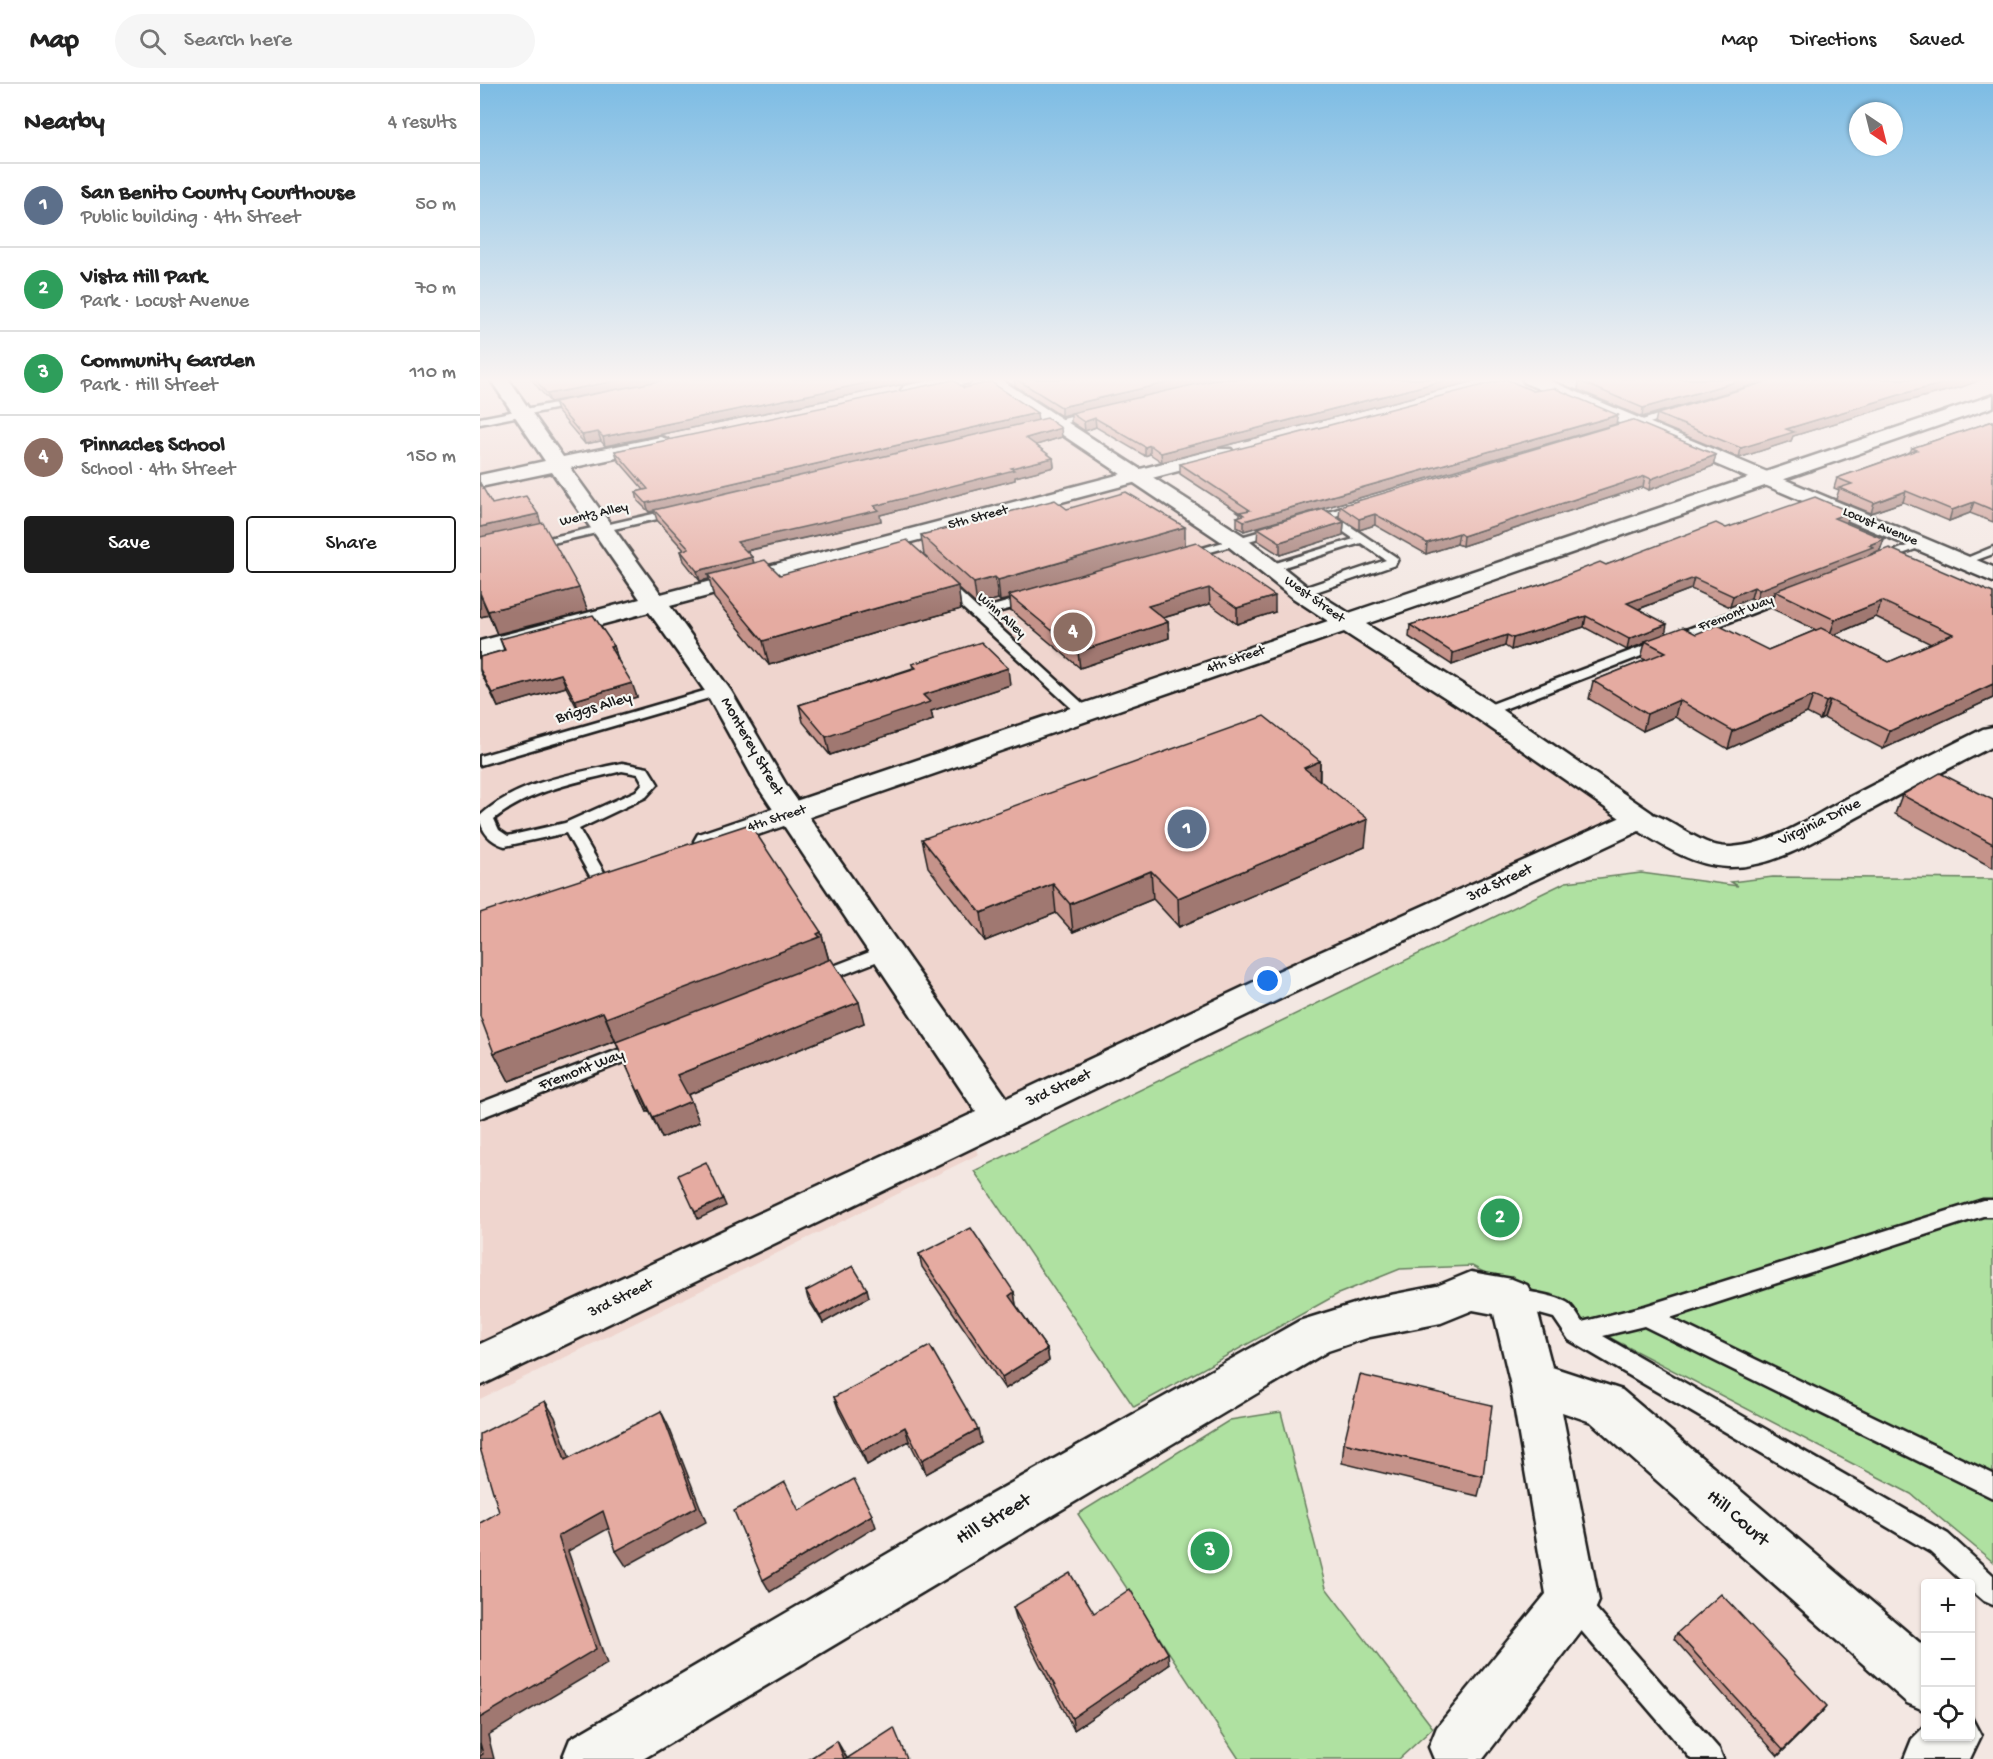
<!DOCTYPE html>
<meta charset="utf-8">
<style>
:root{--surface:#fff;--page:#f6f6f6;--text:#222;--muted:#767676;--line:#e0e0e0;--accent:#1c1c1c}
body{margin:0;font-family:"Gochi Hand",sans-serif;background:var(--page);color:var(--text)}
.controls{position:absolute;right:18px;bottom:18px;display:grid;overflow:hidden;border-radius:6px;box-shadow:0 2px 4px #0004}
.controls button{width:54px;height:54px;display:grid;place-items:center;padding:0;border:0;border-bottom:2px solid var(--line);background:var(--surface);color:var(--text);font:30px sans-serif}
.compass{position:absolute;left:1369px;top:18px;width:54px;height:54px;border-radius:50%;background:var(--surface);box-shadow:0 2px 4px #0004;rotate:145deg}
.you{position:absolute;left:788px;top:897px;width:21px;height:21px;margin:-15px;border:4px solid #fff;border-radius:50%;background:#1a73e8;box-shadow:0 0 0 9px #1a73e833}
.badge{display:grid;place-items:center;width:39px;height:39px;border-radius:50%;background:var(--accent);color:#fff;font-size:20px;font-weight:700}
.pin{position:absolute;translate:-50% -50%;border:3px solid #fff;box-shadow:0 2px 6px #0006}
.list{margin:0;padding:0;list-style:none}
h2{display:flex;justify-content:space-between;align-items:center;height:78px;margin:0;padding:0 24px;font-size:26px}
h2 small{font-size:20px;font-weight:400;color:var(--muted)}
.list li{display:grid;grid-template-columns:39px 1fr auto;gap:18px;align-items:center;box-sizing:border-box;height:84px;padding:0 24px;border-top:2px solid var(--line)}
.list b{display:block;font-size:22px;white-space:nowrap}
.list p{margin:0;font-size:20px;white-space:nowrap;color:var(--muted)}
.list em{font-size:20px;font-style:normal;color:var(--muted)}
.actions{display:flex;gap:12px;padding:18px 24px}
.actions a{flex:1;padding:14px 0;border:2px solid var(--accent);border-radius:6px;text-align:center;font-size:21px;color:var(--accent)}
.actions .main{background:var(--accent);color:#fff}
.icon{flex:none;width:33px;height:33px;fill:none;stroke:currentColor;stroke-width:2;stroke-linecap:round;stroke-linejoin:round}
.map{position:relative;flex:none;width:1513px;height:1675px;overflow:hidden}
header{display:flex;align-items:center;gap:36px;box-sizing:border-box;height:84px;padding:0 30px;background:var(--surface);border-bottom:2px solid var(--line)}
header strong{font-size:28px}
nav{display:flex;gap:33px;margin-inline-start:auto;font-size:21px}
.search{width:420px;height:54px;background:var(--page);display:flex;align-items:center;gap:15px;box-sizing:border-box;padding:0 21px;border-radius:33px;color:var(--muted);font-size:22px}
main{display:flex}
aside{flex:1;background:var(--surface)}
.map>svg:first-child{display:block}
.built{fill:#efd5ce}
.green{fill:#afe1a1;stroke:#667e5e;stroke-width:1.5}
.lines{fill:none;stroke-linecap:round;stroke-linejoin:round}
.lane-casing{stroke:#1c1c1c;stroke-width:5}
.street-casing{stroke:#1c1c1c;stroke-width:5}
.secondary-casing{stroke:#1c1c1c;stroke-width:5}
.lane{fill:#f6f6f2;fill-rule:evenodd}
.street{fill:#f6f6f2;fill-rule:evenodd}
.secondary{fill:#f6f6f2;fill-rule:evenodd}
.wall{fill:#c5938a;stroke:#1c1c1c;stroke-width:1.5;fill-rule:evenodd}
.shaded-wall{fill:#a07871;stroke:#1c1c1c;stroke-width:1.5}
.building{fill:#e5aba1;stroke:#1c1c1c;stroke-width:1.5}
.labels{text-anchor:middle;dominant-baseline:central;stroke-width:4.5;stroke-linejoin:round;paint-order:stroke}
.far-street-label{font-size:14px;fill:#1c1c1c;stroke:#f6f6f2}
.street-label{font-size:16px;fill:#1c1c1c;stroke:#f6f6f2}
.near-street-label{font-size:20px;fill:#1c1c1c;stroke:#f6f6f2}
</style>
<header>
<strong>Map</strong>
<div class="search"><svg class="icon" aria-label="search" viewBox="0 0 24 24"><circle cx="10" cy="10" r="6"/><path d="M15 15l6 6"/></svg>Search here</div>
<nav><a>Map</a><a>Directions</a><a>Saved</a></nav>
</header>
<main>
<aside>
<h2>Nearby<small>4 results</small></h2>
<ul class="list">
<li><span class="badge" style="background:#5c6f8a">1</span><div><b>San Benito County Courthouse</b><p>Public building · 4th Street</p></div><em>50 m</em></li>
<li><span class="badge" style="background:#2e9e5b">2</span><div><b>Vista Hill Park</b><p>Park · Locust Avenue</p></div><em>70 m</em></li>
<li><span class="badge" style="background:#2e9e5b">3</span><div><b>Community Garden</b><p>Park · Hill Street</p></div><em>110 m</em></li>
<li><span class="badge" style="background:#8d6e63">4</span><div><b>Pinnacles School</b><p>School · 4th Street</p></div><em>150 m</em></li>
</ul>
<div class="actions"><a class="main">Save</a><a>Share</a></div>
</aside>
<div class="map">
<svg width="1513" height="1675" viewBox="0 0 1513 1675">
<rect width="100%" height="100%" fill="#f3e7e2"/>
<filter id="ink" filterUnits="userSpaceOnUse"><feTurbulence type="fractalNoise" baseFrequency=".0167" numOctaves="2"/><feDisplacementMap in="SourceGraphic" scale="12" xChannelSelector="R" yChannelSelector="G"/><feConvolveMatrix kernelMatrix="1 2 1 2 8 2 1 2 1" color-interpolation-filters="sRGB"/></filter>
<g filter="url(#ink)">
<path class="built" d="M0,295H510L1161,735L489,1055L499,1070L0,1315Z"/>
<g class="green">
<path d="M1161,789L1258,802L1251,798L1293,793L1513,795V1478L1431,1410L992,1182L920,1185L858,1210L654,1323L494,1087L1086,798Z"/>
<path d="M801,1328L846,1504L953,1644L919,1675H759L598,1430L750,1336Z"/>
</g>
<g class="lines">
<defs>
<g id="lane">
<path d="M96,315L99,316V320L0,340V334Z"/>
<path d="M1196,325L1201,328L1199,330L1146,346L1141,343Z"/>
<path d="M613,327L616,328V332L562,345L557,342Z"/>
<path d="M880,418L885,421L884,423L855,432L916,473L918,475L915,481L821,513L817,512V506L906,476L881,459L794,486H786V482L874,455L845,435L830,439L825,436Z"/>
<path d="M195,425L199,426V430L51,464L45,461L51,458Z"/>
<path d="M799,442L803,443V447L706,475L700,472L702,470Z"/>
<path d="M1440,457L1444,458V462L1403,477L1399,478L1393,475Z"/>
<path d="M1513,463V470L1483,481L1477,478Z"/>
<path d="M464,496L468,497L499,526L551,511L555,512V518L506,531L610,626L612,629L610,632H600L460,503V497Z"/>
<path d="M1313,505L1317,506V512L1011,630H1001L999,627L1001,624Z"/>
<path d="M238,603L245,607L243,610L0,681V672Z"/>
<path d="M142,679L168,684L178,700L166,713L99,745L128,795L126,799H114L86,749L25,762C11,758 0,747 0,732C38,697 94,690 142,679ZM142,687L158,690L163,699L156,707L85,739L28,752L19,746L14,735C51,706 97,698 142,687Z"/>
<path d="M405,862L411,864L413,868L411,872L339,900L333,898L330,894L333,890Z"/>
<path d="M161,957L167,959L170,964L167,969L0,1034V1019Z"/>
<path d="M1503,1116H1513V1132H1503L1190,1234L1513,1390V1414L1164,1242L1123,1252L1468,1450L1513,1491V1521L1504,1517L1490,1505V1500H1485L1450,1468L1089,1256L1074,1234L1027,1221L1024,1214L1027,1207C1038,1204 1078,1212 1088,1219C1093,1223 1098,1232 1102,1238L1165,1222Z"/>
<path d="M1095,1507L1104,1511L1239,1665L1243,1675H1211L1086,1529L1082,1520L1086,1511Z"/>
</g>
<g id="street">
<path d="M10,295H28L83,373L180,353L187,355L190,359L187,363L90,384L181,510L737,365H751L754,369L751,373L190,522L251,607L307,702L527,1014L778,896L1150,729C1183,720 1214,765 1251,763C1292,761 1329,734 1364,716C1410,692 1457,668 1503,645L1513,643V662C1471,683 1429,705 1387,728C1345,750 1298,784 1248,783C1215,782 1186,764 1159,747L802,914L0,1302V1260L496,1028L278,703L225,607L169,528L0,573V557L160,515L72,388L0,403V391L65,377Z"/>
<path d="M458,295H492L489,299L430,311L424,310L421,306L424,302Z"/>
<path d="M1042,295H1066L1513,483V498L1045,299Z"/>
<path d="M991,1188L1032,1195L1047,1201L1054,1214L1072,1283L1142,1306L1446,1564V1627L1427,1619L1111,1338L1082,1328L1119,1517L1111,1535L1003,1675H954L949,1663L957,1643L1066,1510L1030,1298L1014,1230L993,1226L961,1239L890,1253L848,1267L163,1675H82L90,1655L467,1435L819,1237L890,1215L957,1202Z"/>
<path d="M1490,1631L1501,1652L1490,1675H1424L1432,1655L1446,1641V1652H1490Z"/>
</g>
<path id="secondary" d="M499,295H520L764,452L829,504L869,529L1513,311V323L886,540L1006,615L1172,729L1176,735L1172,741L1161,744L1150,741L986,627L864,548L240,764L229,766L218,764L214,757L218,750L848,537L813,514L748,462Z"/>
</defs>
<use href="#lane" class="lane-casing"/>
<use href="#street" class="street-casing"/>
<use href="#secondary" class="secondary-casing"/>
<use href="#lane" class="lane"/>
<use href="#street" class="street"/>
<use href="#secondary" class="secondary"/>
</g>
<g class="wall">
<path d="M51,295H448L125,362L121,357L105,360L77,327L74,318L112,310L70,318Z"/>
<path d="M534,295H1002L682,378L670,370L665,372L616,343L605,347L591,338V330L581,332L535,302Z"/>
<path d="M1294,295L1162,333L1098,306L1099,297Z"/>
<path d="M1482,303L1427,317L1313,352L1311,357L1259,374L1175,339L1177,330Z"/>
<path d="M484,304L558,336L582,353L556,361L573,374L574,383L535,393V396L400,431L401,437L267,467L272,473L274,479L300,491L444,471L441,451L587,425L705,461L795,528L757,540L730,520L683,534L688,538L689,554L600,584L531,526L530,515L520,517L518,515L497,521L478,504L481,525L401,547L289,581L234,514L229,495L220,497L204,477L201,467L204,466L177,436L174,427L169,428L158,417L156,408L164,406L138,376L135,367Z"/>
<path d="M1053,307L1136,340L764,447L757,443V433L760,432V429L700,390V380Z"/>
<path d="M1513,337V438L1490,429L1469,437L1423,418L1391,429L1356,415L1359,406L1354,404L1357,394L1430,368L1432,364Z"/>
<path d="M1236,371L1233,382L1169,406L1163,403L982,462L977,460L946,470L895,441L879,446L859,433L860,422Z"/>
<path d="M0,399L12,420L61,440L108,527L17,550L9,531L0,533Z"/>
<path d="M1370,428L1367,438L1366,439L1404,455L1400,466L1391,470L1390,471L1513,509V614L1403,665L1344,634L1340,636L1327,629L1248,665L1195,633L1163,647L1109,615L1113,597L1166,576L1161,574L1165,559L1147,566L1104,543L1031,566L1025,562L972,581L929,553L930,541L1246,444ZM1211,505L1250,523L1271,514L1276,517L1295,510L1291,524L1336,546L1288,566L1216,550L1185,549L1159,525ZM1396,533L1451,560L1409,578L1354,551Z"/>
<path d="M864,438L863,451L800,471L777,456L778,444Z"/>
<path d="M20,555L134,562L138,576L157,613L100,629L86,603L18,623L0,587V573L24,566Z"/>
<path d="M432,580L530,601L451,627L453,636L350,671L323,638L319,621L433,584Z"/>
<path d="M840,677V696L885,763L699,843L673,815L593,848L576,829L505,857L448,783L442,755Z"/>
<path d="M1422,711L1513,716V784L1415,730Z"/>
<path d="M341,848L349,876L384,939L208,1011L219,1038L182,1054L169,1027L167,1028L135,957L29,997L14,969Z"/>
<path d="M439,1170L534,1208L536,1221L567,1265L569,1277L525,1305L442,1183Z"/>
<path d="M326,1207L389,1213L343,1239L328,1215Z"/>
<path d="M354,1313L501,1359L446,1390L429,1357L387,1381L359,1327Z"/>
<path d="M864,1359L1003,1392L998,1412L862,1379Z"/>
<path d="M533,1523L614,1529L689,1581L594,1646L537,1536Z"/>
<path d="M1197,1549L1342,1628L1298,1672L1194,1555Z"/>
</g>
<g class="shaded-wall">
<path d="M146,295H193L70,318L67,310Z"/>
<path d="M406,295H448L125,362L123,353Z"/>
<path d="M703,295H740L581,332V323Z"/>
<path d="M970,295H1002L682,378L681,369Z"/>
<path d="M1266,295H1294L1162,333L1163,324Z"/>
<path d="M1483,295H1503L1482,303L1427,317L1313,352L1311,357L1259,374L1261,364L1306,345L1429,308Z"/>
<path d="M557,329L558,337L169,428L166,419Z"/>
<path d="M1138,331L1136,340L764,447V437Z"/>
<path d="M615,334L616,343L605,347L604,338Z"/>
<path d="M581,344L582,353L547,364L546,354Z"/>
<path d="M118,348L121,357L105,360L102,351Z"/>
<path d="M670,361V370L665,372V363Z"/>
<path d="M1236,371L1233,382L1169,406L1171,395Z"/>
<path d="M573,374L574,383L535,393V396L400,431L401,437L260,468L257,458L394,422L531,384Z"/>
<path d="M1165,392L1163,403L982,462L983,452Z"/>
<path d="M1426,407L1423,418L1391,429L1394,419Z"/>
<path d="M1494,418L1490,429L1469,437L1472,426Z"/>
<path d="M1370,428L1367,438L1351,444L1354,434Z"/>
<path d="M58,430L65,452L0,468V443Z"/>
<path d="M895,430V441L879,446V435Z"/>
<path d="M864,438L863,451L800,471V458Z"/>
<path d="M705,443V464L529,511L530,515L520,517L518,496Z"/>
<path d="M979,449L977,460L946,470L947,459Z"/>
<path d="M1404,455L1400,466L1391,470L1389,474L1295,507V510L1276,517L1279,506Z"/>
<path d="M272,473L275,483L228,491L229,495L220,497L217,487Z"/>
<path d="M515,493L518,515L497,521L494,499Z"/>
<path d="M1214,494L1211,505L1145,530L1147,519Z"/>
<path d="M478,502L481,525L401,547L289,581L283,557L397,524Z"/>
<path d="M1274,503L1271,514L1250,523L1253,512Z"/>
<path d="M99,504L108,527L17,550L8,527Z"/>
<path d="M729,504L730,520L669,538L668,522Z"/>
<path d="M0,510L9,531L0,533Z"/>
<path d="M795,512V528L757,540V524Z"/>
<path d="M1402,517L1396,533L1349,553L1355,536Z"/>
<path d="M1106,532L1104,543L1031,566L1033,554Z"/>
<path d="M688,538L689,554L600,584L598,568Z"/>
<path d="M1187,540L1185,552L1165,557V559L1147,566L1149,555Z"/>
<path d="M1027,551L1025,562L972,581L973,569Z"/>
<path d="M134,562L138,576L135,577L130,563Z"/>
<path d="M528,584L530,601L451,627L453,636L350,671L346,653L443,611Z"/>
<path d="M81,590L86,603L18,623L12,609Z"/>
<path d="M152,599L157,613L100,629L95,616Z"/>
<path d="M1513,600V614L1403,665L1410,647Z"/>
<path d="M1333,612L1327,629L1248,665L1253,647Z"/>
<path d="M1199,616L1195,633L1163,647L1167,630Z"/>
<path d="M1350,616L1344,634L1340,636L1346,618Z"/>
<path d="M840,677L839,704L824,684Z"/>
<path d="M888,735L885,763L699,843L698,814Z"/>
<path d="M671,787L673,815L593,848L590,820Z"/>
<path d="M573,800L576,829L505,857L501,829Z"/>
<path d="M341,848L349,877L138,963L126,934Z"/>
<path d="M379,918L384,939L205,1012L197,991Z"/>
<path d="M123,928L135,957L29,997L14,969Z"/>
<path d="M160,1006L169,1027L167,1028L158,1007Z"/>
<path d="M211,1017L219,1038L182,1054L173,1033Z"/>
<path d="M243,1115L246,1122L218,1135L215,1128Z"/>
<path d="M387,1205L389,1213L343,1239L340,1232Z"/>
<path d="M534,1208L536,1221L531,1224L529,1212Z"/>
<path d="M567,1265L569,1277L525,1305L522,1293Z"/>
<path d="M65,1317L75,1333L96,1391L85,1376Z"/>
<path d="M181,1327L189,1343L226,1438L146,1482L136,1467Z"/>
<path d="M425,1343L429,1357L387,1381L382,1367Z"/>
<path d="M498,1345L501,1359L446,1390L442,1376Z"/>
<path d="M123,1427L133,1442L88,1467L127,1580L8,1651L14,1675H0V1634L78,1452Z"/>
<path d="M392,1431L396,1443L290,1508L283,1496Z"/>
<path d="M688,1569L689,1581L594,1646L592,1634Z"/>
<path d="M1347,1622L1342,1628L1298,1672L1303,1666Z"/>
<path d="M357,1657L367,1674V1675H364Z"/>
</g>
<g class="building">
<path d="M55,295H146L67,310Z"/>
<path d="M189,295H406L123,353L118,348L102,351L74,318Z"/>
<path d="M536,295H703L581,323Z"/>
<path d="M739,295H970L681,369L670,361L665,363L615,334L604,338L591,329Z"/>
<path d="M1026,295L1053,307L1074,304L1138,331L764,437L757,433L764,431L760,428L770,426L700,380Z"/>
<path d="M1108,295H1266L1163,324L1099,297Z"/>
<path d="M1296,295H1483L1429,308L1306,345L1314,348L1261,364L1177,330Z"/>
<path d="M473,296L484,304L511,298L557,329L166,419L156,408L168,405L135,367Z"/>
<path d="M567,334L581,344L546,354L573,374L531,384L534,386L394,422L399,426L257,458L272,473L217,487L201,467L209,464L174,426Z"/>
<path d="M1152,336L1236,371L1171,395L1165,392L983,452L979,449L947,459L895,430L879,435L860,422Z"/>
<path d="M1513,337V426L1494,418L1472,426L1426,407L1394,419L1359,404L1372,400L1357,394L1437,366L1432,364Z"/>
<path d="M0,399L12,420L46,412L58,430L0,443Z"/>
<path d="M646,408L705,443L518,496L515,493L494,499L441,451L575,416L587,425Z"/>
<path d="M1335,413L1370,428L1354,434L1404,455L1389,461L1393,463L1279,506L1274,503L1253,512L1214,494L1147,519L1187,540L1149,555L1106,532L1033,554L1027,551L973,569L930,541L1066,499L1120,478L1126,481L1236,439L1246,444Z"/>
<path d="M844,425L864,438L800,458L778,444Z"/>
<path d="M63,439L99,504L8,527L0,509V453Z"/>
<path d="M427,456L478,502L397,524L283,557L228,491L285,476L300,491Z"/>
<path d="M716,458L795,512L757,524L729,504L668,522L688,538L598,568L529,511Z"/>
<path d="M1409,464L1513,509V600L1410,647L1350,616L1346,618L1333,612L1253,647L1199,616L1167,630L1113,597L1186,568L1165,557L1203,543L1216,550L1238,541L1288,566L1341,544L1409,578L1473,550L1402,517L1355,536L1295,507Z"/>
<path d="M113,531L134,562L130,563L152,599L95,616L81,590L12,609L0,585V573L25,566L20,555Z"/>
<path d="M501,558L528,584L443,611L450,618L346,653L319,621L436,584L432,580Z"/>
<path d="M784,632L840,677L824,684L888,735L698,814L671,787L590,820L573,800L501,829L442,755Z"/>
<path d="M1460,689L1513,716V760L1422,711Z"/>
<path d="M270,740L341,848L337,850L340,853L126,934L123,928L14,969L0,932V829Z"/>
<path d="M351,875L379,918L197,991L211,1017L173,1033L160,1006L158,1007L136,958Z"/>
<path d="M226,1078L243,1115L215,1128L198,1091Z"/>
<path d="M491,1144L534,1208L529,1212L567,1265L522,1293L439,1170Z"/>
<path d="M373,1182L387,1205L340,1232L326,1207Z"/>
<path d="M450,1262L498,1345L442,1376L425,1343L382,1367L354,1313Z"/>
<path d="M880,1291L1012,1321L1003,1392L864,1359Z"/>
<path d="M65,1317L85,1376L181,1327L217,1423L136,1467L123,1427L78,1452L116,1565L0,1634V1439L19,1428L0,1364V1350Z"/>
<path d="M374,1395L392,1431L283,1496L254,1427L305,1398L319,1427Z"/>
<path d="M590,1489L614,1529L650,1505L688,1569L592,1634L533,1523Z"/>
<path d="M1241,1510L1347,1622L1303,1666L1197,1549Z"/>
<path d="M414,1644L427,1675H366Z"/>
<path d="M357,1657L364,1675H329Z"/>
<path d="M0,1659L3,1670L0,1672Z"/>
</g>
</g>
<linearGradient id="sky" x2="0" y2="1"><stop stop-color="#7dbce4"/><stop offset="0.56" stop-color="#faf4f2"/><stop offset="1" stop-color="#faf4f2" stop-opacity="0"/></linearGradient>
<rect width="1513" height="529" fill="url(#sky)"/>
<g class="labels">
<g class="far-street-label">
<text transform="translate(114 431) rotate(-13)">Wentz Alley</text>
<text transform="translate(498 434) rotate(-15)">5th Street</text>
<text transform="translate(1400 443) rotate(23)">Locust Avenue</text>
<text transform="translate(834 516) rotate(35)">West Street</text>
<text transform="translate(1256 530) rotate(-21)">Fremont Way</text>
<text transform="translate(521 532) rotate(42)">Winn Alley</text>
<text transform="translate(756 576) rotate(-19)">4th Street</text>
<text transform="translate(297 735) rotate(-18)">4th Street</text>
</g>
<g class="street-label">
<text transform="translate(114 625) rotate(-16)">Briggs Alley</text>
<text transform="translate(271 663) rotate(60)">Monterey Street</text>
<text transform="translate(1340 739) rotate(-26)">Virginia Drive</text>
<text transform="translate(1020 800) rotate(-25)">3rd Street</text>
<text transform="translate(102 987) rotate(-21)">Fremont Way</text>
<text transform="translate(579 1005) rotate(-25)">3rd Street</text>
<text transform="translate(141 1215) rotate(-26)">3rd Street</text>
</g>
<g class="near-street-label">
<text transform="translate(1257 1435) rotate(41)">Hill Court</text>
<text transform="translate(514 1436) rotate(-30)">Hill Street</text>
</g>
</g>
</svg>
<div class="controls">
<button>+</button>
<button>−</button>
<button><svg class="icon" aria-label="locate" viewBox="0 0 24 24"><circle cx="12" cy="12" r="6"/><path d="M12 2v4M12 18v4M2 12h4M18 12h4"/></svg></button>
</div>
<svg class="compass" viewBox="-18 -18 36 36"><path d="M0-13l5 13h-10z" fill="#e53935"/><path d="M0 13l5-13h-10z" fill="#767676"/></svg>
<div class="you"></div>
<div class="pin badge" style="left:707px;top:745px;background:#5c6f8a">1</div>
<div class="pin badge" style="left:1020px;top:1134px;background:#2e9e5b">2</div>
<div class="pin badge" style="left:730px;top:1467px;background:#2e9e5b">3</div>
<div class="pin badge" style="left:593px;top:548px;background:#8d6e63">4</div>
</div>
</main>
